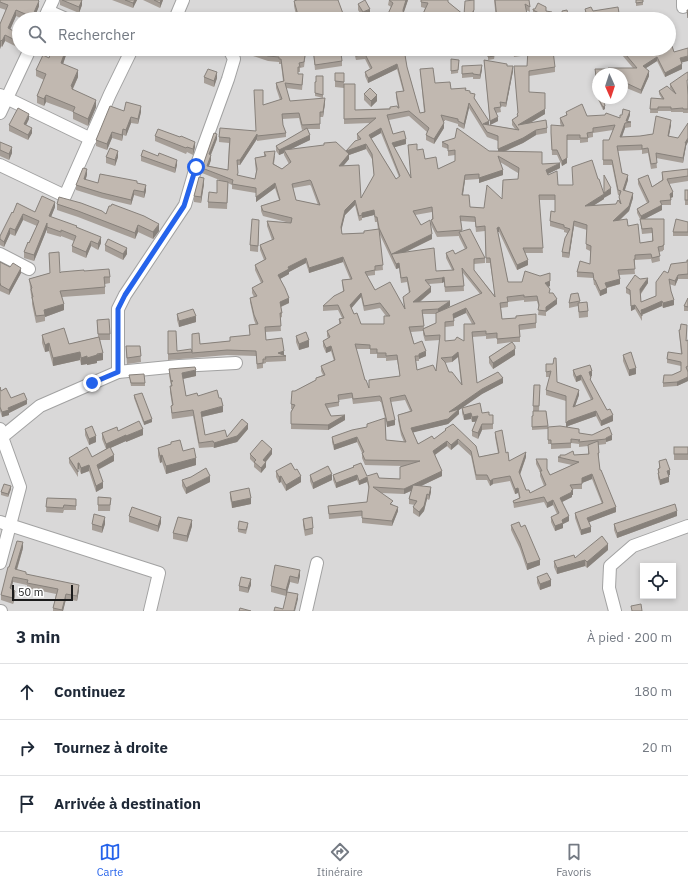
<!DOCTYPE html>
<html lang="fr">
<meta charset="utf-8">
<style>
:root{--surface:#fff;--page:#f6f6f7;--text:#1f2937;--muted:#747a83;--line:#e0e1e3;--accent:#2563eb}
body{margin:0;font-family:"IBM Plex Sans",sans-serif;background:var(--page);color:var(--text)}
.controls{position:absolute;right:12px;bottom:12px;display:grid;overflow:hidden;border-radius:0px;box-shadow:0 2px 6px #0003}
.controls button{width:36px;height:36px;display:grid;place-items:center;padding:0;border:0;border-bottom:1px solid var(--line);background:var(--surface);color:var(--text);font:20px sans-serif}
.compass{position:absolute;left:592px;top:68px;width:36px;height:36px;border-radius:50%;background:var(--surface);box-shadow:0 2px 6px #0003;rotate:177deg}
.scale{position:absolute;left:12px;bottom:10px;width:61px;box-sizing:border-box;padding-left:4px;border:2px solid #1b1b1b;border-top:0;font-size:11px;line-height:14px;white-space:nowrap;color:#1b1b1b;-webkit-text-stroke:3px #fff;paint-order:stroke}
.stop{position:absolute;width:12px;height:12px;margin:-9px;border:3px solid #2563eb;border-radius:50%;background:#fff}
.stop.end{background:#2563eb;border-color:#fff;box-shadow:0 1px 4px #0008}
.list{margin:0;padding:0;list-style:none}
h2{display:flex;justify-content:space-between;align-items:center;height:52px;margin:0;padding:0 16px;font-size:17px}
h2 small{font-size:13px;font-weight:400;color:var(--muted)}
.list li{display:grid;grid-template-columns:26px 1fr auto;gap:12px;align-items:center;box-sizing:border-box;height:56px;padding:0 16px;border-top:1px solid var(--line)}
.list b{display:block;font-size:15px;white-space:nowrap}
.list em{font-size:13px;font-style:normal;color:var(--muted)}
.icon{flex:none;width:22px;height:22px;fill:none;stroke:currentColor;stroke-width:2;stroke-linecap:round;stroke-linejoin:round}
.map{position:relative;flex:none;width:688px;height:611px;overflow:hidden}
.search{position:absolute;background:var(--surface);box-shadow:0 2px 6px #0003;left:12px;right:12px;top:12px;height:44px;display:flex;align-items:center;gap:10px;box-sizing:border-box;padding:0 14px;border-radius:22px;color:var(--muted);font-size:15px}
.sheet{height:220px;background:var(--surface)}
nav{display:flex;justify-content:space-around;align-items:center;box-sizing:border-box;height:56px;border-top:1px solid var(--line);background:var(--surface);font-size:11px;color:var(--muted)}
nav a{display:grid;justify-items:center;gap:2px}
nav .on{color:var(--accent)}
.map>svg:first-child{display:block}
.residential{fill:#d9d8d8;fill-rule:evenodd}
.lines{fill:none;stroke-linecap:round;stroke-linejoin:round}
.minor-casing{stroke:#a2a2a2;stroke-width:14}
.minor{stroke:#fff;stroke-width:12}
.wall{fill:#a69e97;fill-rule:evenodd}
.shaded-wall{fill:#87817b}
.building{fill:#c1b8b0;stroke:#87817b;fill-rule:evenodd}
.route{stroke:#2563eb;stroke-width:5}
</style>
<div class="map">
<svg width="688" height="611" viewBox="0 0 688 611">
<rect width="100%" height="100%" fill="#ece8e0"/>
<path class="residential" d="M0,0H688V611H0ZM19,19H669V49H19ZM598,74H622V98H598ZM643,566H673V596H643Z"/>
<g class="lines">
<defs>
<g id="minor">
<path d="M683,0V7"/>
<path d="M48,11L66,19"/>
<path d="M44,19L53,0"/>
<path d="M175,19L183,0"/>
<path d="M0,95L91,139"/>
<path d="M0,113L30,49"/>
<path d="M0,165L65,196L110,94L132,49H133"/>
<path d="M0,254L29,269"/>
<path d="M118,372V309L125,295L185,205L196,167L228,79L234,59L230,51L226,49"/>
<path d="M0,429L2,437L40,406L118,372L179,366L236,363"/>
<path d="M0,436L2,437L20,487L0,563"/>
<path d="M0,522L159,573L150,611"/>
<path d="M0,611H1"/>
<path d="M306,611L317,563"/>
<path d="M615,611L609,588L610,566L633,546L688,526"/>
</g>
</defs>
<use href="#minor" class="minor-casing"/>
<use href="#minor" class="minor"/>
</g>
<g class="wall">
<path d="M0,0L39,6L34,19H23L16,16L10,30L19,34V48L5,41L2,47L1,46L0,49V24L6,10L0,8Z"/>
<path d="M60,0H82V5L79,13L60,5Z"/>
<path d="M112,0H137L133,8Z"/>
<path d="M143,0H163L160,8Z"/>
<path d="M294,0H338L345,19L296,15L294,6V1H295Z"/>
<path d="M389,0H408L403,14L387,16L391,7L388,5Z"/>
<path d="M474,0V15L472,18L496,19L494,0H529L530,12L526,10L528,19H472V18V19H422V16L425,8L421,7V2H448L464,15Z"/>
<path d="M636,0H643V5L636,6Z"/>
<path d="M358,4L370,15L363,18L358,10Z"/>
<path d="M585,9L593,11L620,19H587L585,14Z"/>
<path d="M533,10L546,11L552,15L551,19H545L533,13Z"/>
<path d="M52,49H68L63,64L78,77L73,89L96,107L88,126L73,119V112L46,102L44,106L37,103V96L44,80L36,76V70L49,58Z"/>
<path d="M313,49L338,53L342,61V66L315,70Z"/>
<path d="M353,49H404L407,67L420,113L424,112L420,69L435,83L451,89L466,90L470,93L475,99L489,125H490L484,60L507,66L513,71L506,107L500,106L501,112L496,113L498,121L490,125L515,129L512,125V120L517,117V114L518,113L514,66H527L528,55L514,57L512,49H534V50L540,52L555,67V72L529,76V92L545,114L530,123L547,128V133L536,135L523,143L504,152L542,164L560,168L547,174L558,185L604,199L594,205L616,204L619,202L620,196L618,195L612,165H603V140H609L613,130L593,133V137L588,138V142L580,143V140H567V163L562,166L557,155H552L551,133L561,126L560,123V118L566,115V112L587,116L620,118L622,115H630L628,121L631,122V127L625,128L622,137L640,136L653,134L671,125L669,136L686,146L683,163L656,158L657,168L651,169L648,153L642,154V150L618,151L622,173L628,180L625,190L633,198L629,211L619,221L628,226L640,243L652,241V233L642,234L640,219L637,213V209L647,203L638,184V179L652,187L662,180V172L688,169V181L669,184L673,197L671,198V205H662V210L644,219H664V250H663V251L659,252L660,261L652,263L651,259L635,260V264H634L635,274L619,275L620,284L607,288V293L600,296L595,285H594L593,278L577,277V272L590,264V251L586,249L587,230L574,226L569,258L562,257V252L567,233L564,232V230L550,226V221L555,212V200H539L543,253H525L528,265L517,270L499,232H498L508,282H522L550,273V286L548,287L549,293L557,304L546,312V316L538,315L539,308L537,301L524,302V300L508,302V307L501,308L502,319L536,323V328L520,330V342H512L515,355L493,369L489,363V357L512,342L497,344V338L486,339V336L472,337L477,383H503L482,394L459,410V414L448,424L413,432L418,444L434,439L445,431V429L479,457L498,453L495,437V432L506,453L509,461L526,457L520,475L526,490L530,493L544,486L540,476V472L536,464V459L547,469L550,475L572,465L558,462V457L574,455L588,454V446L579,447V444L571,443V448L551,449V444H548V429L532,430V416L546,411L548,427H566V401L546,395V390L550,377H546V364L557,382L579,395L575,406L591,400L581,380L576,382L573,375V370L592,376L591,377V381L607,410L613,421L601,426L596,416L568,426L567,428L579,433L612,440L606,442V444L598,445L599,453V458H598L600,470L616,512L589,522L591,532L581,535L575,518V513L602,504L592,479L582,483V489H573V495H572V497L562,502L569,521L563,524V528L555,531L551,522V517L557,514L553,505L547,508L544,502L514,508L513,501L519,498L518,493L515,494L510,481L493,484L490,486L487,480H476L471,456L458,444L451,450L447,446L435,455L442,476L421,486L431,492L429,500L427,499L424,511L419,517L413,513V507L415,505L409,504V499L411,491L404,494L381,493L393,505L398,511L392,526L362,523V516L329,519L328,506L367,502L369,490L367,482L359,485L357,480L336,488L333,480V475L353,468V466L367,476L379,478L400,479L403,466L365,465L362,458V453L357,442L334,450L332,442V437L367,427L385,418L381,402H380V401L353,404L352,398L339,400V406L328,408L331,416L345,420L328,430L291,429V412L292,409H291V404L295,391L316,380V378L323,375L321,371V366L334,361L331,351L326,353L323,346V341L328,338L327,336V331L339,324V319L342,318L338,310L323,311V306L343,291L342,280L350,279L343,262L309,273L306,263L289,272V274L280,279L289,303L281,307L282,313V317L280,318L281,331L265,332L266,340L284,355L286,356V361L266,362V363L263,364V368L257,369L256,356L227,355L192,358V334L200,344L230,341L250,335L249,325H256L254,320L250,302V298L254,297L252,293V288L261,283L255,270V265L264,260L260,250V245L272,240L267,226V221L290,223L263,216L261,211V206L279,200L275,188L256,202V193L232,189V185L228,183L227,209L208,208V202L217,193L222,181L202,173V168L217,139L211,155V160L209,166L228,170L229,143L219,142V137L256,131L263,105L280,100L276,88V83L283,81L281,64H279V62L268,61L253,56V51H306L304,67L300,68V72H298V74L303,79L302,90L286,88L290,101L325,103L323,117H320V129H308L310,140L291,149L346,152L358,140L357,139V134L370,123L344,124V88L335,87V73H344V84L355,110L398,108L396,97V92L403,91L397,69L368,83L365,76V72L370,69L365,59L356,60ZM469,108L487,137L498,141V151H489L442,142V147L448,149V156L455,155V161L438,169L425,159L417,150L408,145L411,177L394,147L406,144L393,134L389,120L409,116L427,132L426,135V140L434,144L444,128L443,121H445V120L458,124V126L464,129ZM299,118L302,130L306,129L276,146V151L279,155L284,153V155L289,164L282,169L274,164L275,156L264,152V156L255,158V163L256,172L255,179L238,176L237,165H240L257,139V141L286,137V133L283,125L282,119ZM381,133L399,177L396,179L371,138ZM366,149L372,159L374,176L361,198L343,166L349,159V155ZM500,162L518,173V179L502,199L484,208L470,207L463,195L465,180L479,179V183L503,175ZM310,185L311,186L318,205L296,200L293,188ZM355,205L359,221L362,220V218L374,215L375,222H377L378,230L364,233L342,234L341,230L345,215ZM432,212V219L431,220V225L437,237L459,236V237L465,249L455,254L446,253V258L452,270L436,271L406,252L432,239L421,225L415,215ZM461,221L475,222L476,232L485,231L486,263H490L495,296L474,270V264L485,263V258L462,232ZM380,235L396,269L399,268L401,283L407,282L409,293L403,297L404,308L375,290L367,276L375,275V271L383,270ZM463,273L480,294L445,309L450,306L420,302L431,292L429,284L442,283L444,282L445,292L464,291ZM361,297L364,311L380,308L386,316H384V324H361L354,314L351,308ZM466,313L472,324L464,341H445V327L454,326V318ZM423,314H436V323L424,328ZM423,331V334L425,341L440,340L436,371L417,370L416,361H419V359L426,356L414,344L411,332ZM356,349H370V354H377V358H386V361L397,360L400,376L369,388L365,380ZM458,357L461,384L449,372L445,363L452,362ZM405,400L410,411L398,415V420L401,435L404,442L386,440L385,419L387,427L395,425L391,402Z"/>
<path d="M425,49H436L432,54Z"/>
<path d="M488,49H496L494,59L488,60Z"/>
<path d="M617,49H661V50L674,52L682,62V69L665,77L657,61L646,68L649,76L641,94L624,87V82L622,83V74H598V80H596L595,69H608L633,68Z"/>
<path d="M451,59L459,63L458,73L451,74Z"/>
<path d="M462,66L482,70L480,79H473V77L462,78Z"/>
<path d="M323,76V98L315,96V82Z"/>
<path d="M204,77L217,78L214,87L204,83Z"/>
<path d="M598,81V98H603L605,109L603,110L596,95L593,85V82Z"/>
<path d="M670,84H687L688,95V113H683V112H671V111H658V113H650L651,98L662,99L659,94V91L672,90L670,88Z"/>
<path d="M364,94L377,101L371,107L364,100Z"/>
<path d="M124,111L141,112L138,124L131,123L126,136L123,135L122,141L112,138L107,150L96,146V140Z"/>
<path d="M29,119L26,125L32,133L28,140L9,131V125Z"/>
<path d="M155,136L180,137L195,147L193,155L187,152L186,154L155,141Z"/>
<path d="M0,142L12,153L9,160L0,156Z"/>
<path d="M141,156H158L177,165L175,173L141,161Z"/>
<path d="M106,157H118L115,166L106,163Z"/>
<path d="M87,175L85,180L98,183H137L146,191L144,198L134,195L131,205L102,198L76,190V185Z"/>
<path d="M204,184L201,203L194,202V196Z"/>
<rect x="685" y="190" width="3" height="15"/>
<path d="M57,204L106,214L111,206L159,231L153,239L138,232L135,239L78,217L57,210Z"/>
<path d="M55,207L51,217L77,228L101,243L98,250L91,246L86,258L72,252V246L74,241L61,236V237L47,233V229L34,261L24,258V252L37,226L23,220L15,236L10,234L4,247L0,245V236L13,213L35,212Z"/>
<path d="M688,222V236H673V232Z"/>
<path d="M259,226L258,252L250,251V245Z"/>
<path d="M105,245L127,254L123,260L105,251Z"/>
<path d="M49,253L60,273L84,271L110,277V283L105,284V294L62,297L64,310L45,317V321L36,323L32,304V300L31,295L29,279L50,273Z"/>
<path d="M688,260V279H678L675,286L669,284L674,305L663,308L662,306L644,314L642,315V321L635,309L631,311L630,295L626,293V288L640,279L648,283L641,294V302L656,296L668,273L687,262Z"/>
<path d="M0,262L21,273L9,295L0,291Z"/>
<path d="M688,298V311H684V306Z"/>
<path d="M580,301V303L588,311V317L579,318L578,306L569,308V303Z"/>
<path d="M177,314L196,322L179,327L177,320Z"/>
<path d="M97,320L110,334V340H100L103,360L97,361V363L87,365V364L81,365L80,360L53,366L49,351L45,352L42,343V335L69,344L98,337Z"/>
<path d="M687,328L686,341L688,340V370H687L688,372V381L677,386L663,387V383L672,375L681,371V366L667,363V359L681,354L679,330Z"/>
<path d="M168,331L177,351L192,352V358L168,360Z"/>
<path d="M296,336L309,347L299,350L296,342Z"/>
<path d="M126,346H140L141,362L127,364L126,352Z"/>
<path d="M623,355L636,374L629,376L623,361Z"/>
<path d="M169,369L196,376L183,379L186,396H198L223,412L202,417L205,435L227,437L248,429L237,442L214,448L213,447L199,448L193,416L172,419L171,411V406L172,405L170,392V386H171L169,375Z"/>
<path d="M129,375L145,383V386H131Z"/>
<path d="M534,385L540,391L539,411H533Z"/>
<path d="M0,387L1,391L11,398L27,404L9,413V415L2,417L0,411Z"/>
<path d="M134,395L152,422L144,425L134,398Z"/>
<path d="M462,408L482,413L489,415H493V429L482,430L478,439L472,436V431L476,422H472L471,419L464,420L462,413Z"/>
<path d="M85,429L96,442L89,445L85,435Z"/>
<path d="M118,431L143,435L126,442V441L110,448L114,461L98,470L103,488L96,492L89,471L81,474L79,469H78V477L69,463V458L92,457L106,449L102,439V433Z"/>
<path d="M171,442L196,465L166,474L162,462L160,463L158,456V448L171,444Z"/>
<rect x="674" y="447" width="14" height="13"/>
<path d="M250,454H272L266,462V467L261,473L254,467V463L250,459Z"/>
<path d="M659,461L670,475H668L669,482L660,485L658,478V469L659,468Z"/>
<path d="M276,471L301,482L286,491L281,482L279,483L276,477Z"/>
<path d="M310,475L332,480L313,489L310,481Z"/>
<path d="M182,480L210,482L186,494L182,486Z"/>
<path d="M11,489L8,497L1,495V492Z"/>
<path d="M230,492L251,504L232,508L230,498Z"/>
<path d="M98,497L111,498L110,511H98Z"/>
<path d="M47,498L76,499V510H64L63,513L46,512Z"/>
<path d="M129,516L161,523L158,532L129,522Z"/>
<path d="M677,516L617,538L614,530V524Z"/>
<path d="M303,519L313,528V534L305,536L303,525Z"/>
<path d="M92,524H105L102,533L92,530Z"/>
<path d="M511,525L521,527L540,565L527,570L520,549L511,530Z"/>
<path d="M192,526L187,542L173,539V533Z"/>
<path d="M248,526L246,534L238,532V529Z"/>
<path d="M23,548L17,570L26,574L79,590L77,601L66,599L63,611H53V608L56,594L27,588V585L13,582L11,589L15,596L13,604L1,600V595L9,567Z"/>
<path d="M608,550L587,568L585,566L557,574L554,567V561L575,558Z"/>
<path d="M300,570V576L298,584L290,582L286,596L271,592V586Z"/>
<path d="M537,577L551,586L540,590L537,583Z"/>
<path d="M251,585L248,593L239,591V586Z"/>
</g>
<g class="shaded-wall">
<path d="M82,0V5L79,13V7Z"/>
<path d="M135,0H137L133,8V3Z"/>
<path d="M161,0H163L160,8V3Z"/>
<path d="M406,0H408L403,15V10Z"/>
<path d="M39,1V6L34,19H32V17Z"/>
<path d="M370,9V15L363,18V12Z"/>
<path d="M16,10V16L8,34V28Z"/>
<path d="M474,10V15L472,19H468Z"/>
<path d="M5,35V41L2,47V41Z"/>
<path d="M1,40V46L0,49V43Z"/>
<path d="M66,49H68L61,70V63Z"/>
<path d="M408,49H412L407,55V50Z"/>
<path d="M432,49H436L432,54Z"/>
<path d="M688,56V61L680,63V58Z"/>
<path d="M657,57V61L643,70V66Z"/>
<path d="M397,64V69L368,83V78Z"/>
<path d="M682,64V69L665,77V73Z"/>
<path d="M482,65V70L480,79V75Z"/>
<path d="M513,66V71L506,107V103Z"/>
<path d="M78,70V77L72,90L71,86Z"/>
<path d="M649,71V76L641,94V90Z"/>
<path d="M217,72V78L214,87V81Z"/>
<path d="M46,95V102L44,106V99Z"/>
<path d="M377,95V101L371,107V101Z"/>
<path d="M325,98V103L323,117V112Z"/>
<path d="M96,100V107L88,126V119Z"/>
<path d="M469,103V108L464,129V124Z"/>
<path d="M141,106V112L138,124V119Z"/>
<path d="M605,106V109L603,110V107Z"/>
<path d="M545,109V114L518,130V125Z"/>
<path d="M630,111V115L627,123L626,121Z"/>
<path d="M29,114V119L24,129V124Z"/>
<path d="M131,117V123L126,136V130Z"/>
<path d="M498,117V121L490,125V121Z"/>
<path d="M671,120V125L668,140V136Z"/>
<path d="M489,121V126L483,124Z"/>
<path d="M444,123V128L434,144V139Z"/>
<path d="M625,123V128L620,142V137Z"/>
<path d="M32,128V133L28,140V135Z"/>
<path d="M381,128V133L369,140V135Z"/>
<path d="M123,129V135L122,141V135Z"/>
<path d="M536,130V135L523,143L498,154V149Z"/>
<path d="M112,132V138L107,150V144Z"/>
<path d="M217,134V139L209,159V154Z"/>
<path d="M257,134V139L240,165V160Z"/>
<path d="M310,135V140L285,152L284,150V153L279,155V150Z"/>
<path d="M688,138V142L686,146L683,163V158L685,143Z"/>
<path d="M406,139V144L392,148V143Z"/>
<path d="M195,142V147L193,155V149Z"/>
<path d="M366,144V149L349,155V159L339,171V166L346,156V151Z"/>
<path d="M12,147V153L9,160V154Z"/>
<path d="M118,151V157L115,166V160Z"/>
<path d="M211,155V160L207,171V166Z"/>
<path d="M567,158V163L562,166V161Z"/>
<path d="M177,160V165L175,173V168Z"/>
<path d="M560,163V168L546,175V170Z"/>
<path d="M87,169V175L84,185V179Z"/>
<path d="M503,170V175L479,183V178Z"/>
<path d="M465,175V180L462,200V195Z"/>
<path d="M628,175V180L623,195V190Z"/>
<path d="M204,178V184L201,203V197Z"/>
<path d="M275,183V188L256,202V197Z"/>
<path d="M146,185V191L144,198V192Z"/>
<path d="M611,188V194L604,198V193Z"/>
<path d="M134,190V195L131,205V200Z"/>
<path d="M673,192V197L670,198V194Z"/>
<path d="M633,193V198L629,211L613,226V221Z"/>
<path d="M604,194V199L585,211V206Z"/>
<path d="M355,200V205L345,215L341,232V227L345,210Z"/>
<path d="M55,202V207L49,222V216Z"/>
<path d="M662,205V210L641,221V216Z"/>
<path d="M374,210V215L362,218V213Z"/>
<path d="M23,214V220L15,236V230Z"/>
<path d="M574,221V226L569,258V253Z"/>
<path d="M47,223V229L34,261V255Z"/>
<path d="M159,224V231L153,239V232Z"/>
<path d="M138,225V232L135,239V233Z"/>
<path d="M499,227V232H497V228Z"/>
<path d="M10,228V234L4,247V242Z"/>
<path d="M432,234V239L393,258L392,254Z"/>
<path d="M101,237V243L98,250V244Z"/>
<path d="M91,241V246L86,258V252Z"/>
<path d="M127,248V254L123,260V254Z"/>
<path d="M343,257V262L309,273V268Z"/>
<path d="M306,258V263L289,272V274L278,280V275L288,267Z"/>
<path d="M528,260V265L517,270V265Z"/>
<path d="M399,263V268L396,269V264Z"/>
<path d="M21,268V273L9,295V290Z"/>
<path d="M678,275V279L675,286V281Z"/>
<path d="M444,277V282L442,283V278Z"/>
<path d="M648,278V283L640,294V289Z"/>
<path d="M620,279V284L605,288V283Z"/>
<path d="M550,281V286L545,288V283Z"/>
<path d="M431,287V292L413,307V302Z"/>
<path d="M607,288V293L600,296V291Z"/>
<path d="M361,293V297L350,310V305Z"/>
<path d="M289,298V303L280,307V302Z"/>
<path d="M557,299V304L546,312V316V307Z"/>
<path d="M674,300V305L663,308V303Z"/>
<path d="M450,301V306L438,314V309Z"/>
<path d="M662,301V306L641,315V310Z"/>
<path d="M64,304V310L45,317L44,310Z"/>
<path d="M635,305V309L631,311V306Z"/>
<path d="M466,308V313L453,319V314Z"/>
<path d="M196,316V322L179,327V321Z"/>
<path d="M309,340V347L299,350V344Z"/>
<path d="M49,343V351L45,352V345Z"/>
<path d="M331,346V351L326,353V348Z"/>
<path d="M515,349V355L493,369V363Z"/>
<path d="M284,351V356L278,353Z"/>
<path d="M426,351V356L419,359V354Z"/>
<path d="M80,352V360L53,366V358Z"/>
<path d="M458,352V357L452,362V357Z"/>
<path d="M103,353V360L97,361V363L87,365V358Z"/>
<path d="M87,356V364L81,365V358Z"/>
<path d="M636,368V374L629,376V370Z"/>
<path d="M196,370V376L182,379V373Z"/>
<path d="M592,371V376L589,377V372Z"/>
<path d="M581,375V380L576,382V377Z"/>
<path d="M688,377V381L677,386V382Z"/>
<path d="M503,378V383L482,394L459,410V414L448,424L411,433V428L449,412L482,389Z"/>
<path d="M579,390V395L573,412V407Z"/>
<path d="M27,400V404L9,413V415L2,417V412L8,408Z"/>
<path d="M223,406V412L201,417V412Z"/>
<path d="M596,411V416L568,426L566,428V423L568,421Z"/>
<path d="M471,413V419L464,420V415Z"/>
<path d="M345,415V420L328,430V425Z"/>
<path d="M613,415V421L601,426V421Z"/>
<path d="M478,416V421L472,422V417Z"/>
<path d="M152,419V422L144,425V422Z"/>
<path d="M395,420V425L387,427V422Z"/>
<path d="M248,424V429L237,442L214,448V443L237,436Z"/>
<path d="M482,424V430L478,439V433Z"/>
<path d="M143,429V435L126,442V436Z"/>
<path d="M126,435V441L106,450V444Z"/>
<path d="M612,435V440L606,442V438Z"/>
<path d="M96,436V442L89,445V439Z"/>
<path d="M357,437V442L334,450V445Z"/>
<path d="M458,439V444L451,450V445Z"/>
<path d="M447,441V446L433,456V451Z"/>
<path d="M272,449V454L263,465V460Z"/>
<path d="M526,452V457L519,477V472Z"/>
<path d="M114,455V461L97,470V465Z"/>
<path d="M162,455V462L160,463V456Z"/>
<path d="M196,458V465L166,474V466Z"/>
<path d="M266,462V467L261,473V468Z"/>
<path d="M78,463H79V469H78V477Z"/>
<path d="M89,465V471L81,474V468Z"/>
<path d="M670,470V475L667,476V471Z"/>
<path d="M442,471V476L404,494V489Z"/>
<path d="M332,474V480L313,489V483Z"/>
<path d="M592,474V479L582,483V478Z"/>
<path d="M357,475V480L336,488V483Z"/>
<path d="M210,476V482L186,494V488Z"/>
<path d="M281,476V482L279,483V477Z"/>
<path d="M301,476V482L286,491V485Z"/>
<path d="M367,477V482L359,485V481Z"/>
<path d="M669,477V482L660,485V480Z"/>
<path d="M493,479V484L490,486V481Z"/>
<path d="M103,482V488L96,492V486Z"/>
<path d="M11,486V489L8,497V494Z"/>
<path d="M431,487V492L429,500V495Z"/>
<path d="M518,488V493L515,494V489Z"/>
<path d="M573,490V495H572V497L560,503V498Z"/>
<path d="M427,494V499L424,511L419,517V512Z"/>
<path d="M251,498V504L232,508V502Z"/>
<path d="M553,500V505L547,508V503Z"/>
<path d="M398,507V511L392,526V521Z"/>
<path d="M616,507V512L587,523V518Z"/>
<path d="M677,511V516L617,538V533Z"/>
<path d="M569,516V521L563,524V528L555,531V526L562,520Z"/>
<path d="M105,517V524L102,533V527Z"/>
<path d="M161,517V523L158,532V526Z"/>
<path d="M192,520V526L187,542V536Z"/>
<path d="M591,527V532L581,535V530Z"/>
<path d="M23,542V548L15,575V569Z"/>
<path d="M608,544V550L587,568V562Z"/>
<path d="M540,560V565L527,570V564Z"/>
<path d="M585,560V566L557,574V568Z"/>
<path d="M300,570V576L298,584V578Z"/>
<path d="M290,576V582L286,596V590Z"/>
<path d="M13,577V582L10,593V588Z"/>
<path d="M251,579V585L248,593V588Z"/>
<path d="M551,580V586L540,590V584Z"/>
<path d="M79,585V590L77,601V596Z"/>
<path d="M15,591V596L13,604V598Z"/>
<path d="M66,594V599L63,611H62Z"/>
<path d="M298,594V599L295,611H294Z"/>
</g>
<g class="building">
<path d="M0,0H38L39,1L32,17L16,10L8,28L19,34V42L5,35L2,41L1,40L0,43V24L8,5L0,2Z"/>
<path d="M62,0H82L79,7Z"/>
<path d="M125,0H135L133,3Z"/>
<path d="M154,0H161L160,3Z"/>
<path d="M297,0H338L345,19H275L274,16L298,15L294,1Z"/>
<path d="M365,0L370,9L363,12L358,4Z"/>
<path d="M389,0H406L403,10L404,19H384L383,17L387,16L393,3Z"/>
<path d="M421,0H448V2L464,15L465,1L474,0V10L468,19H428L422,16L428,3L421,2Z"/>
<path d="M495,0H529L530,7L525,4L528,19H521L520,15L507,17V19H472V18L497,19Z"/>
<path d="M636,0H643V2L636,3Z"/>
<path d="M538,3L546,7V11L552,12L551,19L533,10V9H535Z"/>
<path d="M591,7L593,11L618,7L620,19H588L587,16L585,9Z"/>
<path d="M567,10L569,19H563L562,11Z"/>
<path d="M687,10H688V18Z"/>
<path d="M373,18L374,19H360Z"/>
<path d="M672,46L674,52L688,48V56L680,58L682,64L665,73L657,57L643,66L649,71L641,90L624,82L626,78H622V74H598V76H596L595,69H608V68H637L621,49H661V50L663,49H669V47Z"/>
<path d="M52,49H66L61,63L78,70L71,86L72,87V89L96,100L88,119L73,112L75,107L46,95L44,99L37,96L46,74L36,70L43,55L49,58Z"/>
<path d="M254,49H306L304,62L299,63L300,67H298V74H303L302,85L285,83L290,101L325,98L323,112H320V124L302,125L299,113L282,114L283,125L286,133L257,136V134L240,160H237L238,173L237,175L255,179L257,169L255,158L266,156L264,152L275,151L273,164L282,169L291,162L284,150L324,145V143L336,142L349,154L339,166L359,165L361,198L374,175L372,154L366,144L346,151L355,141L361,139L357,134L376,118L344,119V84H355V110L390,109V107L397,106L398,108H399L396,92L404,91L397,64L368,78L365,72L372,68L365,54L356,56L354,49H404L407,67L420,113L425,112L420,69L433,68L435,83L450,82L451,89L466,88L465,90L470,91V93L475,94L474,98L489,121L483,124L519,130L512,120L518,116L517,114L518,113L514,66H527L528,50L514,52L513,49H534V50H540V52L553,51L555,67L529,71V92L545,93V109L518,125L546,120L547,128L536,130L523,138L498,149V136L487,132L469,103L464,124L458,121V119L445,116L441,115L444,123L434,139L426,135L429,128L409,111L387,115L393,134L404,131L406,139L392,143L411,178L408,145L417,144V150L423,149L425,159L436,157L438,169L455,161V150L448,151V145L442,142L455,138L457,128L489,151L542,152V164L560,163L546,170L548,175L557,171L558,185H573L572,167L592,160L598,179H599L604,194L585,206L616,204L618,200L621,204L619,197L621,191L618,190L612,160H603V140H609L615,125L593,128V132L587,133L588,138H580V135H567V158L562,161L557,150H552L551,133V125L564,126L560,118L567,115L566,112L582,104L587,116L605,115L606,113L620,118V115H622L623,109L630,111L626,121L631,122L625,123L620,137L640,136L653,134L656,116L671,120L668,136L678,138L688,123V138L685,143H686L683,158L656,153L657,163L651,164L648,148L642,149V145L617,146L622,173L628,175L623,190L633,193L629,206L613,221L627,219L628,226L638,224L640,243L653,241L652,228L642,229L640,219H664V245H663V246L658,247L660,256L652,258L651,254L635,255V259H634L635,269L618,270L620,279L605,283L607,288L600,291L595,280H594L593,273L577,272L580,261L590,264L591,246L586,244L587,225L574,221L569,253L562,252L565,238L570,229L564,227V225L550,221L551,211L555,212V195H539L543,248H523L528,260L517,265L499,227L497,228L508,282H522L525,271L540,276L550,273V281L545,283L550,289L549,293H553L557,299L546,307V311L538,310L539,305L537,296L524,297V295L507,297L508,302L500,303L502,319L516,318V316L536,314V323L519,325L520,337L497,339V333L486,334V331L472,332L477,383L498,372L503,378L482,389L449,412L459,409L448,419L411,428L418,444L432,436L434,439L446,430L445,429L453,424L476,446L479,457L499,453L495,432L502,430L506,453L508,452L509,461L526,452L519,472L526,490H529L530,493L546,485L540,471H542L536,459H547V469L550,475L579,462L558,457H560V455H565L573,451L574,455L589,454L588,445L598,441L599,453H598L600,470H601L616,507L587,518L591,527L581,530L575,513L603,503L592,474L582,478V484L570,485L573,490L571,491L572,492L560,498L569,516L562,520L563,523L555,526L551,517L559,513L553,500L547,503L544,497L514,503L513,501L520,498L518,488L515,489L510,476L493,479L490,481L487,475H476L471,451L458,439L451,445L447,441L433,451L442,471L404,489L373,487L393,501L390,504L398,507L392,521L362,518V511L329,514L328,506L367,502L369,487L367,477L359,481L357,475L336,483L333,475L354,467L353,466L361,463L367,476L377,473L379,478L400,479V467L420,461L365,460L362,453L364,452L357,437L334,445L332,437L352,430L367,427V424L385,418L386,440L406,442L401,430L398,415L412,411L405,395L390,398L395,420L387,422L381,397H380V396L353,399L352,393L338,395L339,402L325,404L331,416L345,415L328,425L291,424V412L295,405L291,404L292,391H295L316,380V378L325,375L321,366L335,360L331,346L326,348L323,341L330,337L327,331L341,323L339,319L344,318L338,305L323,306L334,296L344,291L342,280L352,279L343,257L309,268L306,258L288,267L289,269L278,275L285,288L289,298L280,302L282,313H280L281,326L265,327L266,340L282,338L284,351L278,353L286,356L265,357L266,359H263V363L257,364L256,351L227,350L192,353V334L199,333L200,344L230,341V337L250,335L249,325L258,324L254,315L250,298L257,296L252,288L263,282L255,265L266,259L260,245L274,239L267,221L291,223L292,218L263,211L261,206L280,200L275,183L256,197V188L232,184L233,180L202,168L214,133L217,134L209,154L211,155L207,166L228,170L230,138L219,137L220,128L256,131L254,90H263V105L282,99L276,83L284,81L281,59H279V57L268,56L253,51ZM381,128L400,176L396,179L369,135ZM498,156L519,168L518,179L503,180L502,199L487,185L484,208L470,207L469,195H462L465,175L479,174V178L503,170ZM310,180L311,181L320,205L296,200L292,184ZM355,200L359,216L362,215V213L374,210L375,217H377L379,228L396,264L399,263L401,278L407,277L410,292L403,297L405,309L390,282L375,290L365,272L375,270V266L383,265L379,229L364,231V233L342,234L341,227L345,210ZM432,207L433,219L431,220L437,232L462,230L460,216L475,217L476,227L485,226L486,258H490L495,297L474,270V259L485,258L470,229L459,232L467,248L455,254L453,250L446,253L454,270L436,271L434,248L392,254L432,234L430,220L421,225L413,211ZM462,268L482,293L436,313V323L423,329L425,336L440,335L436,371L433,365L417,370L415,356H419V354L426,351L422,341L414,344L409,327L424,326L422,310L438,309L450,301L413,302L431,287L425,280L442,278L444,277L445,287L464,286ZM361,293L364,306L380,303L390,316H384V324H361L357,313L354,314L350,305ZM466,308L475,324H464V341L457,337L455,340L445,341V322L454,321L453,314ZM355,344L370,345V349H377V353H386V356L397,355L400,376L369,380V388L366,380H365L359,358ZM458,352L462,385L452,372H449L445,362L441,358L452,357Z"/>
<path d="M313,49H337L338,53H341L342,61L315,65Z"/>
<path d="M488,49H495L494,56L488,57Z"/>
<path d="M451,59L459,60L458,70L451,71Z"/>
<path d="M484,60L507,64V66H513L506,103L500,102L501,107L494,108L498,117L490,121Z"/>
<path d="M482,65L480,75L473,74V73L462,74V66Z"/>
<path d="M208,69L217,72L214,81L204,77Z"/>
<path d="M688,72V80H687L688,95V109H683V108L671,109V107H658V109H650L651,98L664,99L659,91L667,86L676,94L670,84L686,73Z"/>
<path d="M335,73H344V82L335,81Z"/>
<path d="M316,76H323V95L315,93V82H316Z"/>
<path d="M598,81V97L596,92L593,82Z"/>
<path d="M370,88L377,95L371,101L364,94Z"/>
<path d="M598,98H603L605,106L603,107Z"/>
<path d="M126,102L141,106L138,119L131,117L126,130L123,129L122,135L112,132L107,144L96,140L110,106L124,111Z"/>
<path d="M18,108L29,114L24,124L32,128L28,135L9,125Z"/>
<path d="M307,128L310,135L279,150L276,146Z"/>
<path d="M158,129L180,137L181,136L195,142L193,149L187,147L186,148L155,136Z"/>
<path d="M0,142L12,147L9,154L0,150Z"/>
<path d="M110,148L118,151L115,160L106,157Z"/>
<path d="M143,150L158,156L159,153L177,160L175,168L141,156Z"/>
<path d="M83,168L87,169L84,179L98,183L100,174L137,181V183L146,185L144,192L134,190L131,200L102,193L76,185Z"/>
<path d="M688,169V176L667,179L673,192L670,194L671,200L660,201L662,205L641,216L637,209L649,202L638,179L648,175L652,187L663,180L662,172Z"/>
<path d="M604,175L611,188L604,193Z"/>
<path d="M199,177L204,178L201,197L194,196Z"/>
<path d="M217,180L228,182L227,203L208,202L209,192L217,193Z"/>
<rect x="685" y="190" width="3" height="10"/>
<path d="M42,196L55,202L49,216L77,226L76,227L101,237L98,244L91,241L86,252L72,246L76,236L61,230V232L47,227V223L34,255L24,252L28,242L29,243L39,221L23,214L15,230L10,228L4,242L0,239V236L12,212L13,213L17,203L35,212Z"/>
<path d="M59,197L81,203L102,211L106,214L109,206H111L112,204L144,216L159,224L153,232L138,225L135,233L78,211L57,204Z"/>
<path d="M252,219L259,220L258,246L250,245Z"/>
<path d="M676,219L688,222V232H673Z"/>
<path d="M108,239L127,248L123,254L105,245Z"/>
<path d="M59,252L60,273L61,272L84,270V271L109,269L110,277H104L105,287L60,291L64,304L44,310L45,315L36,316L32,297H33L31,289L32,288L29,279L50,273L49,253Z"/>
<path d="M687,260H688V274L678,275L675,281L669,279L671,291L674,300L663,303L662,301L644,309L641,310L642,316L635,305L631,306L630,290L626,288L635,275L640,279L648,278L640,289L641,302L656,296V282L664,271L668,273L671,264L687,262Z"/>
<path d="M0,262L10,267L13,263L21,268L9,290L0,285L1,284H0Z"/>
<path d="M578,293L580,301L569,303L571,294Z"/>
<path d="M688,298V307L684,306Z"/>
<path d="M587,302L588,311L579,312L578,303Z"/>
<path d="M193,309L196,316L179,321L177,314Z"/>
<path d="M109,319L110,334H98L97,320Z"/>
<path d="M681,324L687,325L686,341L688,340V366L686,367L688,372V377L677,382L663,383L664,375H672L681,371V362L667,359L668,352L682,354L679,330H680Z"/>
<path d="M64,328L69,344L99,337L103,353L97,354V355L87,358V356L81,358L80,352L53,358L49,343L45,345L42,335Z"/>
<path d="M168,331H176L177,351L191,349L192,352L168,354Z"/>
<path d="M306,332L309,340L299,344L296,336Z"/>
<path d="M512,342L515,346V349L493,363L489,357Z"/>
<path d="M126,346H140L141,356L127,358Z"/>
<path d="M631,352L636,368L629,370L623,355Z"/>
<path d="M554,358H556L557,382L579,390L573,407L593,399L581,375L576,377L573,370L590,365L592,371L589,372L591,378L590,379L607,410L610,409L613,415L601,421L596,411L568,421L566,423V396L546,390L551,371L546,372V364H553Z"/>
<path d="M195,367L196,370L182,373L186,396L197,393L198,396L217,390L219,398H221L223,406L201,412L205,435L225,430L227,437L242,419L248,424L237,436L214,443L213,441L199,443L193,410L172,413L171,406L173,405L170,386H172L171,381H173H171L169,369Z"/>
<path d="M144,374L145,383H131L129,375Z"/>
<path d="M534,385H540L539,406H533Z"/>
<path d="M0,387L1,391L6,388L11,398L24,393L27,400L8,408L9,410L2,412L0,407Z"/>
<path d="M142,393L152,419L144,422L134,395Z"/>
<path d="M480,403L482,413L489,412V415H493V424H482L478,433L472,431L478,416L472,417L471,413L464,415L462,408Z"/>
<path d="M533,411H546L548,426L532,427V416H533Z"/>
<path d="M139,421L143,429L126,436V435L106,444L102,433L117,427L118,431Z"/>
<path d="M92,426L96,436L89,439L85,429Z"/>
<path d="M560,426L579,429V433L592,435L609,427L612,435L606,438V439L579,442V440H580L571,439V443L551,444V440H548V427Z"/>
<path d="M180,440L183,451L194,448L196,458L166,466L162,455L160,456L158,448L171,444V442Z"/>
<path d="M262,440L272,449L263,460L266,462L261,468L254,462L256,460L250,454Z"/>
<path d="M87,447L92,457L110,447L114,455L97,465L103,482L96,486L89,465L81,468L79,463H78V472L69,458Z"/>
<rect x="674" y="447" width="14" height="7"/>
<path d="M666,459L670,470L667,471L669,477L660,480L658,473H659L658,469L660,468L659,461Z"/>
<path d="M291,463L295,470L297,469L301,476L286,485L281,476L279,477L276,471Z"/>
<path d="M328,466L332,474L313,483L310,475Z"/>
<path d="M206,468L210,476L186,488L182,480L191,477Z"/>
<path d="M4,484L11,486L8,494L1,492Z"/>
<path d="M413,485L431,487L429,495L427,494L424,506L419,512L413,507L417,501L409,499Z"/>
<path d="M249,488L251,498L232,502L230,492Z"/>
<path d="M98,497L111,498L110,505H98Z"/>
<path d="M47,498L76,499V506L64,505L63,508L46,507Z"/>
<path d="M675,504L677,511L617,533L614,524Z"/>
<path d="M132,507L161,517L158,526L129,516Z"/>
<path d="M94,514L105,517L102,527L92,524Z"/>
<path d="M178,517L192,520L187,536L173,533Z"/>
<path d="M312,517L313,528L305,530L303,519Z"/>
<path d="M239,521L248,523L246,530L238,529Z"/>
<path d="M519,522L521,527L525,525L540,560L527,564L520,543L511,525Z"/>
<path d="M602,536L608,544L587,562L585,560L557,568L554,561L574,555L575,558Z"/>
<path d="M17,541L23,542L15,569L26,572V574L79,585L77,596L66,594L62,610L53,608L58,589L27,583L28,580L13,577L10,588L15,591L13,598L1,595L8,567H9Z"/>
<path d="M275,565L300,570L298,578L290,576L286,590L271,586Z"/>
<path d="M547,573L551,580L540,584L537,577Z"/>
<path d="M241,577L251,579L248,588L239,586Z"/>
<path d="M287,592L298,594L294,611H274L275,607L283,609Z"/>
<path d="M641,604L642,611H632L631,606Z"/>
<path d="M240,608L251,611H239Z"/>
</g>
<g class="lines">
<path class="route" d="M92,383L118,372V309L125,295L184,206L196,167"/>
</g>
</svg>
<div class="controls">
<button><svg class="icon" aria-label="locate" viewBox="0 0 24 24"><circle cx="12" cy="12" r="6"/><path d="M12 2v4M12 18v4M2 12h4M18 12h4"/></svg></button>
</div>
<svg class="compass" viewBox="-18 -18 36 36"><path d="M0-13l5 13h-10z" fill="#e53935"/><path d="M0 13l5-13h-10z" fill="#747a83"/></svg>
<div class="scale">50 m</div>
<div class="stop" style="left:196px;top:167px"></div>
<div class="stop end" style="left:92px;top:383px"></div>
<div class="search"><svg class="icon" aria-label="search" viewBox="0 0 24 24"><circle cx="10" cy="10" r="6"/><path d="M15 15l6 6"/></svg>Rechercher</div>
</div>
<section class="sheet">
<h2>3 min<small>À pied · 200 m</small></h2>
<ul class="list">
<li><svg class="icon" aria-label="ahead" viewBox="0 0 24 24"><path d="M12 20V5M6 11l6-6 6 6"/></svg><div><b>Continuez</b></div><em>180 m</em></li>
<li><svg class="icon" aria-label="right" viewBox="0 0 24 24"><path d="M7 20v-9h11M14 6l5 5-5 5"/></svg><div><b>Tournez à droite</b></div><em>20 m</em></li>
<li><svg class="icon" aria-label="arrive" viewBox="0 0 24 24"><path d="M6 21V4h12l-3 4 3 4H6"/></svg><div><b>Arrivée à destination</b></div></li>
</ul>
</section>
<nav>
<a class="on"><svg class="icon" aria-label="map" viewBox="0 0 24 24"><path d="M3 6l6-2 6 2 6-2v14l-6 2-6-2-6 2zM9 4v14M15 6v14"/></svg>Carte</a>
<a><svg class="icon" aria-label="directions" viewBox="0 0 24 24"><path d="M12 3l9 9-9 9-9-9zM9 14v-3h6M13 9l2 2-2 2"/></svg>Itinéraire</a>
<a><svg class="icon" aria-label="saved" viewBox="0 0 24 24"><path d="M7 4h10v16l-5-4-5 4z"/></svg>Favoris</a>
</nav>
